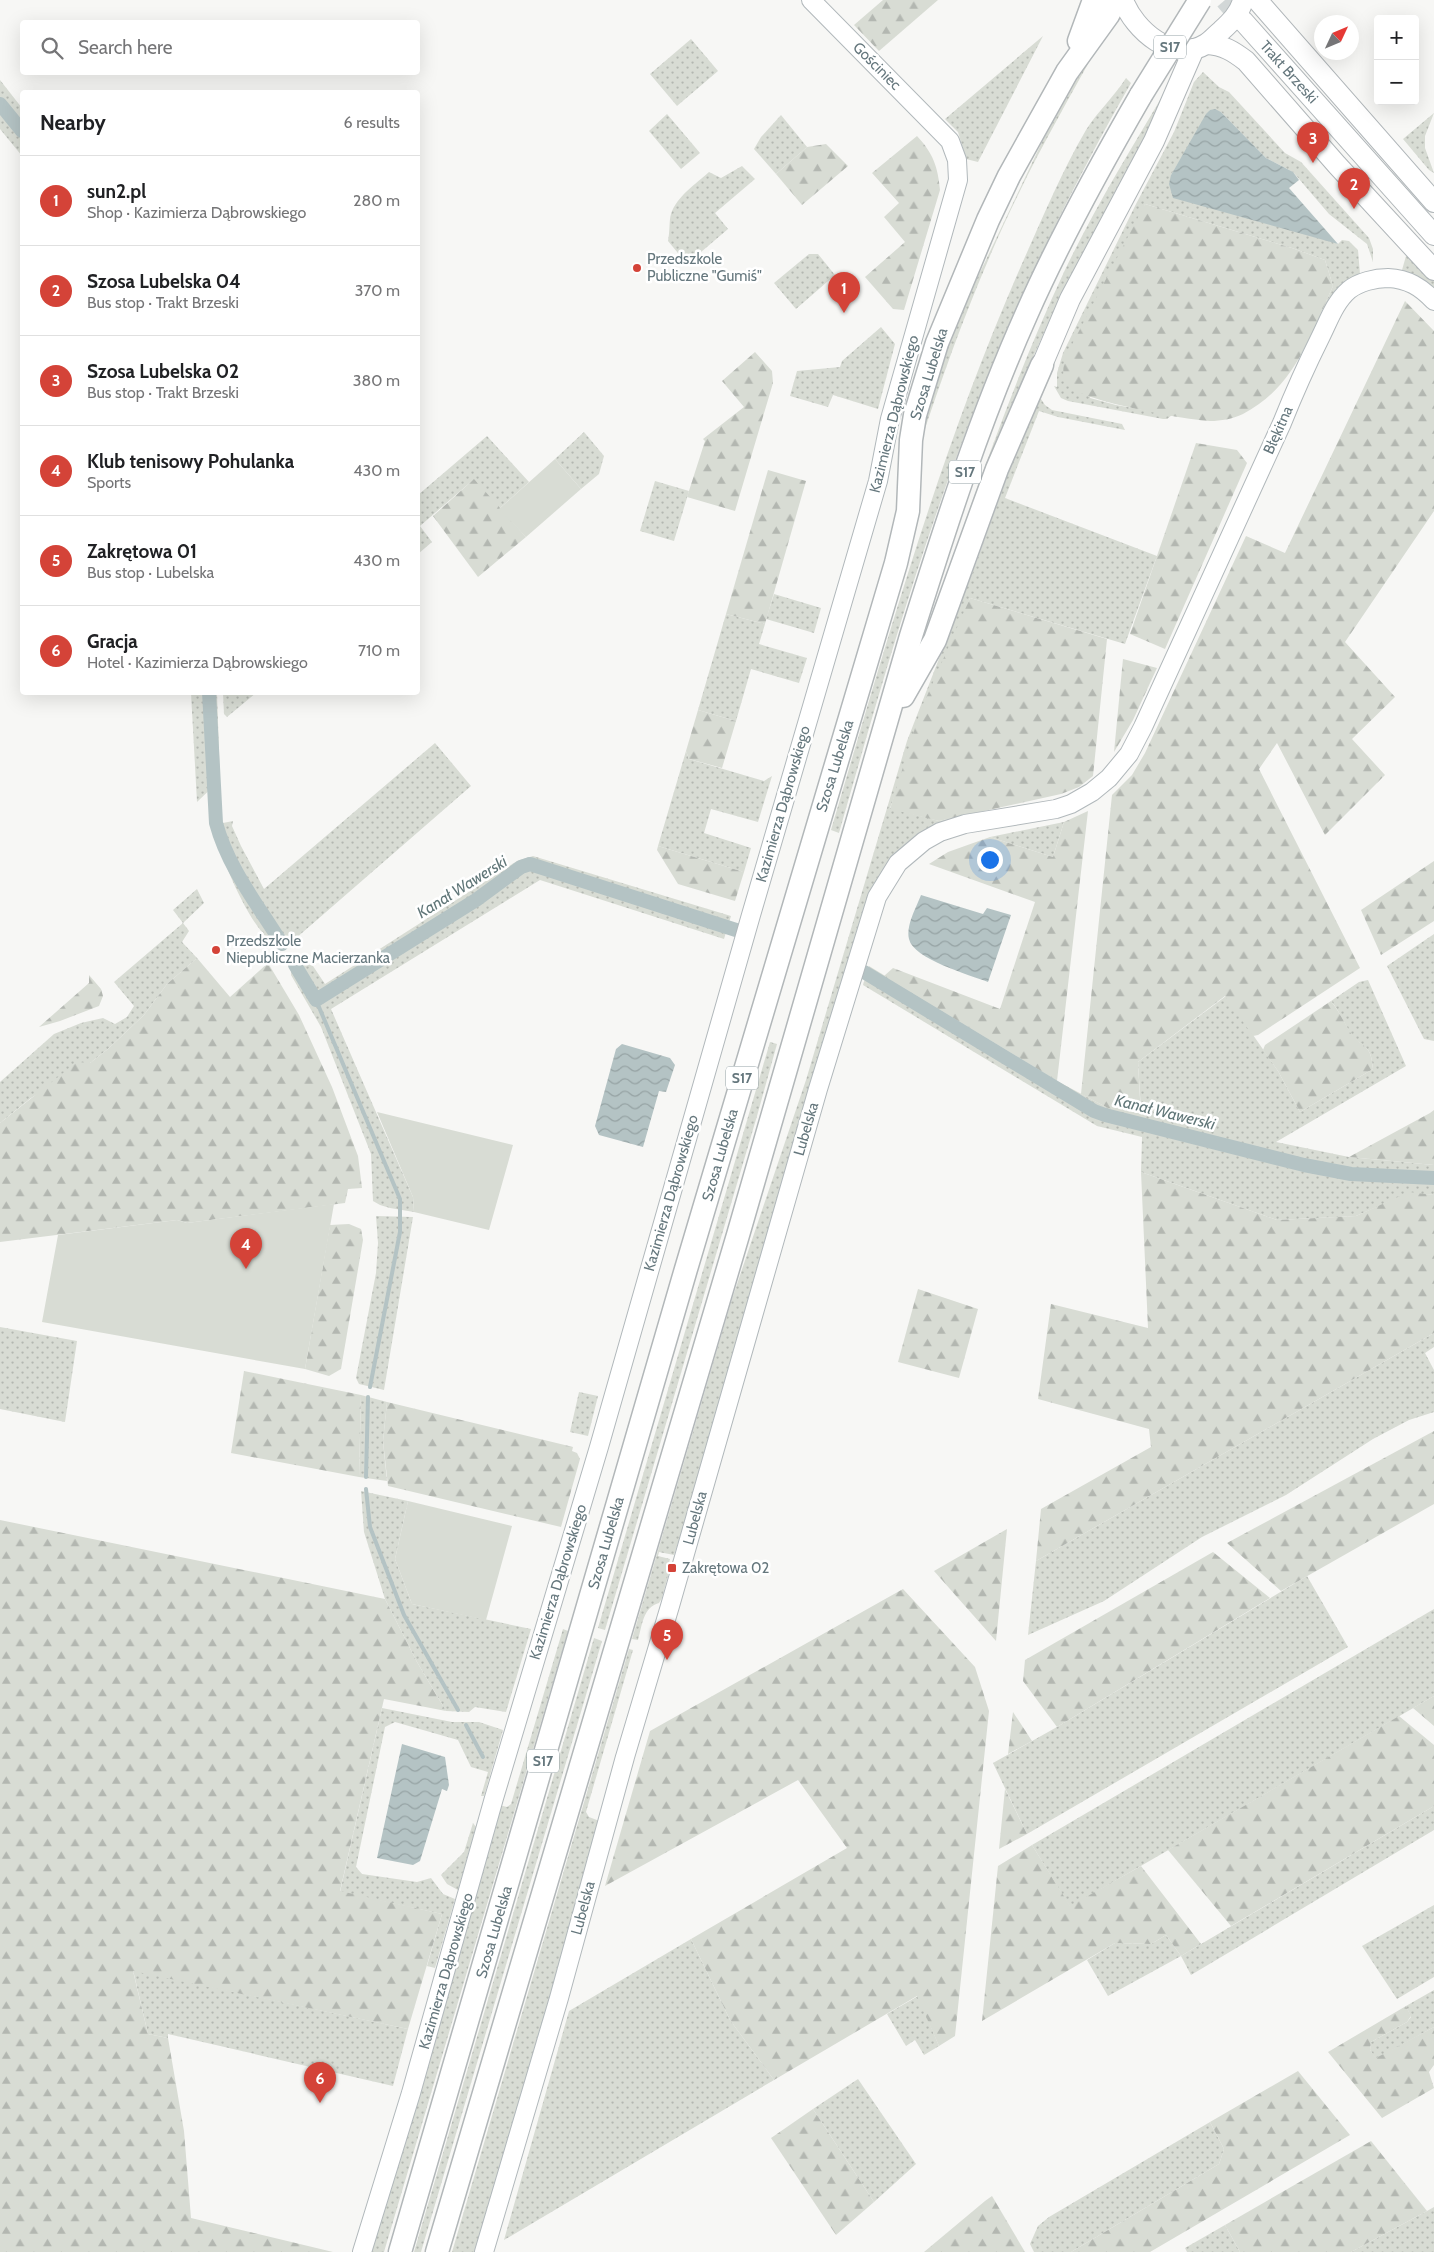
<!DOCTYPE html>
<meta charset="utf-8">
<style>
:root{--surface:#fff;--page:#f2f2f2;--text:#202124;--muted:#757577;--line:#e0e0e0;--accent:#d44338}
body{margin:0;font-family:Cabin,sans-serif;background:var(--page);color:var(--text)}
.controls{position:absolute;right:15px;top:15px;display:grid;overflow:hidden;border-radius:5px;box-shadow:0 5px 20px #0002}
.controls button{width:45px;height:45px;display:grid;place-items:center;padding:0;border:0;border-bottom:1px solid var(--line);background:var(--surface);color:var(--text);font:25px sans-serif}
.compass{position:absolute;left:1314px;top:15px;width:45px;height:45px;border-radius:50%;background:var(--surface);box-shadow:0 5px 20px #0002;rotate:46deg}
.you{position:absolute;left:989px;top:859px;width:18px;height:18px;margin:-12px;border:4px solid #fff;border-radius:50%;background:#1a73e8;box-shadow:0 0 0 8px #1a73e833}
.badge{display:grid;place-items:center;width:32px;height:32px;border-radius:50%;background:var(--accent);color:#fff;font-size:16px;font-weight:700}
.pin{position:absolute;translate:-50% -41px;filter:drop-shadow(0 1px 2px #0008)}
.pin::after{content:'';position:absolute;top:26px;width:18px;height:15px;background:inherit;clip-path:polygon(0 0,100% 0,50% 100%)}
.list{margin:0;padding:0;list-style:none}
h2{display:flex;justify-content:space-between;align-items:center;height:65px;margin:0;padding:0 20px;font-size:21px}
h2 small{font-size:16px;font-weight:400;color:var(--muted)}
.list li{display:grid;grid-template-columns:32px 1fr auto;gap:15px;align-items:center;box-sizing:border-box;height:90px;padding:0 20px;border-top:1px solid var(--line)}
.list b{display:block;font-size:19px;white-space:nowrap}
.list p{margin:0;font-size:16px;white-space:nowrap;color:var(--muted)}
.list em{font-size:16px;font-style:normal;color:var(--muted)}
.icon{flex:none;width:28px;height:28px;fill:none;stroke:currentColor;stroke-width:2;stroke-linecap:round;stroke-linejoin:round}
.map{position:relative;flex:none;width:1434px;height:2252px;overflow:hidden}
.search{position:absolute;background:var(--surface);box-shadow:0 5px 20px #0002;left:20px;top:20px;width:400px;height:55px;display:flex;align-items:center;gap:12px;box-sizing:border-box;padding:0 18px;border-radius:5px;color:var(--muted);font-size:19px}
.panel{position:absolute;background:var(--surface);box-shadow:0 5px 20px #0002;left:20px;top:90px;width:400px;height:605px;border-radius:5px}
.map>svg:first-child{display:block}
.grass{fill:url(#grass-dots)}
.forest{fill:url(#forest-firs)}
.garden{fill:#d8dcd4}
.water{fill:url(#water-waves)}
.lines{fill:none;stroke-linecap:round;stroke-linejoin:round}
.stream{stroke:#b4c3c4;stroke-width:4}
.canal{stroke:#b4c3c4;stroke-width:14}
.primary-tunnel{stroke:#d2d7d7;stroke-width:20;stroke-dasharray:20 10;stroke-linecap:butt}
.secondary-casing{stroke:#b1b8bb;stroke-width:20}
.primary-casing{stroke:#b0b6b9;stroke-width:22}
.highway-casing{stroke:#b2b7b9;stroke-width:25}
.secondary{stroke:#fff;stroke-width:18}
.primary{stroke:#fff;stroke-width:20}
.highway{stroke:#fff;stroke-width:22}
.highway-bridge-casing{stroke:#b2b7b9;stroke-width:25;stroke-linecap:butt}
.highway-bridge{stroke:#fff;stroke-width:22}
.poi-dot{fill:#d44338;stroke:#fff;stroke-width:2}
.labels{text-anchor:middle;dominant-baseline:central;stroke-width:5;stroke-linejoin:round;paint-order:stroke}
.shield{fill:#fff;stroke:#93a0a4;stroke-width:1}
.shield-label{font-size:14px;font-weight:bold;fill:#65777d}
.street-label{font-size:15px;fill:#65777d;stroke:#fff}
.poi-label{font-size:15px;fill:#65777d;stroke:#fff;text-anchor:start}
.water-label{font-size:16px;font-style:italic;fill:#607678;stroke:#fff}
</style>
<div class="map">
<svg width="1434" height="2252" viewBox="0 0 1434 2252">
<defs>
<pattern id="grass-dots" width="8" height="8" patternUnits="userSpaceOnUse" patternTransform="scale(1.25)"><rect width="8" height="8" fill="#d8dcd4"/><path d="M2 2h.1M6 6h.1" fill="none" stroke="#b3b7b1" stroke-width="1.8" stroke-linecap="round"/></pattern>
<pattern id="forest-firs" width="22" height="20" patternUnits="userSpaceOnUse" patternTransform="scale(1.25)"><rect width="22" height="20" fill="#d8dcd4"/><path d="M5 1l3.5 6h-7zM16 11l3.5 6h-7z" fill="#b3b7b1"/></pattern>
<pattern id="water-waves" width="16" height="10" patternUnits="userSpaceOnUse" patternTransform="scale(1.25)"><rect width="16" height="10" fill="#b4c3c4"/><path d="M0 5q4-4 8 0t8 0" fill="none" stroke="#96a3a4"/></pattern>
</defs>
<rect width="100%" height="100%" fill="#f7f7f5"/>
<g class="grass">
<path d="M1043,36L978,162L966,159L958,132L945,119Z"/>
<path d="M691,39L718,71L677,106L650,74Z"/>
<path d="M1098,46C1071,95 1043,143 1019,193C979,274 948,359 920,444L938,363L951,330L985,262L1042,142L1094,49Z"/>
<path d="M1203,72L1219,87L1229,92L1285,153L1301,162L1369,238L1373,249V262L1367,244L1329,214L1293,172L1266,158L1221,112L1210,110L1171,175L1338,244L1342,240L1349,241L1358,250L1360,274C1326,290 1315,327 1300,359L1333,286L1325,260L1292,248L1145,204L1090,398L1116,405L1172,415L1167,419H1163L1068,401L1061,398L1054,386L1057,387V373L1063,353L1136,204L1174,132L1194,82Z"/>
<path d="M1126,78L1131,83C1070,190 1016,301 972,416C919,552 879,693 839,833L831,830C887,640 941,448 1021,266C1041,221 1061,173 1086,130C1097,112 1114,97 1126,78Z"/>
<path d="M0,80L22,108V156L0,129Z"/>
<path d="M1166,90C1139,160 1095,224 1063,292C1015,391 978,494 939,597C977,487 1015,377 1064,272C1094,209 1131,149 1166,90Z"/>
<path d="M1434,113L1425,136V148L1434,173L1429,170L1403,139Z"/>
<path d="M667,114L700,153L681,169L649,131Z"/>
<path d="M781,115L807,147L776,174L754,149L761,137Z"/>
<path d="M742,166L755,179L715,213L728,229L687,264L668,241C670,232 669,220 671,214C677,196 696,184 709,172L721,178Z"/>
<path d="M1402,246L1434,271V290L1416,276L1402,270L1406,256Z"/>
<path d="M809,254H818L835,275L796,309L774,283Z"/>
<path d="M881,327L895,344L878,409L833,395L828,407L790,396L797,371L840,367L842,361Z"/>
<path d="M1037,393L1045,405L1052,410L1122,424L1125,430L1058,417L1039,411L1005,498L1157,556L1125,644L970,598L890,808L939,821L971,814L940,824L893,857L880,874L867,902L681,1542L678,1543L674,1555L659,1552L658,1556L670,1559L667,1571L669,1572L662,1598L659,1603C643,1607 642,1626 638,1640L632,1639L732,1299L806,1080L907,741L975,566Z"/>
<path d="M584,432L604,456L599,474L581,489L555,459Z"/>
<path d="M487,436L529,482L499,509L473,480L420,526L432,542L418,554V495Z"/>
<path d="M655,481L689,491L674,541L640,531Z"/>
<path d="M774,594L821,608L814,633L766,619Z"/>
<path d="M726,614L765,624L759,644L807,658L799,683L751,669L736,721L698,710Z"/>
<path d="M191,693H217L220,780L197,802Z"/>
<path d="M223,693V692L256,693L227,717L224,714Z"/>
<path d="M435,743L471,786L295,939L291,935L287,944L281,948C252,937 220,856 213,825L233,821L232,826L241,846L264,889Z"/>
<path d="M686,751L689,759L764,781L772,776L758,822L711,809L704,833L751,848L744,872L658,846Z"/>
<path d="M1064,822L1053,857L990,837Z"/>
<path d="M533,856L731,916L724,939L540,880L331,1009L413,1197L414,1212L390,1208L380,1205L373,1201L371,1154L321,1027L291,975L292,966L299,961L313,966L325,984L517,861Z"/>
<path d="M197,889L204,903L183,923L189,931L182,942L197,958L167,984L144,1015L108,1049L90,1063L31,1098L0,1123V1082L54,1034L81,1023L103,1018L115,1024L127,1017L134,1006L114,982L183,923L173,910Z"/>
<path d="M1434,934V1041L1424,1039L1387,966Z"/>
<path d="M869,966L1057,1081L1108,1108L1141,1111L1138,1062L1226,996L1278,1071L1300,1112L1373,1069C1371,1041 1361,1049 1350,1033C1344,1022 1339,1011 1331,1001L1359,982L1368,980L1406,1066L1276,1142L1349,1157L1434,1165V1195L1409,1193L1356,1216L1277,1220L1141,1172L1142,1137L1097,1126L863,985Z"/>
<path d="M770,1042L777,1044L757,1116L605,1630L598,1628Z"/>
<path d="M376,1216L413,1217L384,1390L359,1384L356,1378L376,1273L378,1243Z"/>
<path d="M0,1327L77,1341L65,1422L0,1409Z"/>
<path d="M1434,1333V1347L1425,1353L1434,1370V1412L1409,1420L1373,1439L1286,1495L1202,1537L1104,1601L1028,1635L1036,1561Z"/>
<path d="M579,1392L598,1396L588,1436L570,1432Z"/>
<path d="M361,1395L387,1402L383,1441L387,1481L359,1477Z"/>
<path d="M361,1491L408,1501L395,1559L412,1604L531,1629L506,1712L475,1707L469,1712L446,1711L417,1662L385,1599L364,1532Z"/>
<path d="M1307,1576L1348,1647L1027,1834L993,1763L1057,1727Z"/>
<path d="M1434,1609V1696L1070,1907L1032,1845Z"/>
<path d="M563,1629L568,1631L384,2252H369L499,1805L507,1807L511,1804Z"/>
<path d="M594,1638L602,1641L421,2252H414Z"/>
<path d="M629,1649L633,1650L586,1812L589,1817L602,1822L477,2252H452Z"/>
<path d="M382,1708L452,1722H479L503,1730L484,1796H481L488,1772L471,1767L458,1740L395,1722L385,1727L356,1867L362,1874L417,1882L431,1878L443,1894L455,1899L435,1968L427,1966L442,1914L340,1892Z"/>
<path d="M1434,1806V1830L1191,1975L1181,1956L1108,1996L1087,1960L1115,1943L1151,1944L1166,1935L1181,1956Z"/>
<path d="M473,1823L476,1827L458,1890L447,1884L441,1875L464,1852Z"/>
<path d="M1434,1905V1977L1397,1999L1362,1946Z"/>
<path d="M691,1939L730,2020L774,2080L504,2240L569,2011Z"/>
<path d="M133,1970L408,2029L393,2086L168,2034V2038L148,2034Z"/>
<path d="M1434,1990V2027L1376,2059L1370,2050L1371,2042L1407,2022L1411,2017L1406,2006Z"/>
<path d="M918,1996L939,2046L924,2055L915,2040L906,2046L887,2014Z"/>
<path d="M858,2079L916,2164L874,2202L813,2109Z"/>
<path d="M1210,2122L1224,2149L1219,2164L1071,2252H1034L1030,2244L1038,2226L1049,2217Z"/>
<path d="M1434,2207V2252H1351L1427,2211Z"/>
<path d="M1225,2225L1240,2252H1187L1185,2248Z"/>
</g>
<g class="forest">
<path d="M883,0H938L879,51L854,25Z"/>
<path d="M917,136C933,153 938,167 940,190L904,310L893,309L865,277L905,242L884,217L899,203L872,173Z"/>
<path d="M826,144L848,166L802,205L776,174L807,147Z"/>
<path d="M1145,204L1292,248L1325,260L1333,286C1310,336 1295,387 1243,414C1232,419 1221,421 1210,421C1186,420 1084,401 1070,387C1061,378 1063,369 1065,358Z"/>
<path d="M1405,301L1434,331V511L1345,642L1395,697L1352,739L1385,775L1325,835L1277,743L1259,769L1360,968L1258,1035L1253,1036L1225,996L1138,1062L1141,1117L1108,1108L1081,1094L1112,795L1132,775L1145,753L1246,536L1285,553Z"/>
<path d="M755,352L772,371L773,383L735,511L687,497L705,441L703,439L744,407L722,381Z"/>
<path d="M1196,443L1237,450L1247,463L1165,649L1130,634Z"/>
<path d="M768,470L806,481L765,624L726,614Z"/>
<path d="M474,479L526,537L478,577L433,516Z"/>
<path d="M970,598L1107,639L1093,776L1079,787L1061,794L939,821L890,809L920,712Z"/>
<path d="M1123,659L1157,668L1133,720L1114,752Z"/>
<path d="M698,710L736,721L722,768L689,759L686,751Z"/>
<path d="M1088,811L1057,1081L884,976L893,968L1000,1009L1035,902L929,864L948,852L990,837L1053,857L1064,822Z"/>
<path d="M658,846L744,872L735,901L678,884L657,850Z"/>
<path d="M1434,861V921L1381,955L1361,910Z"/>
<path d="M197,958L230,997L268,963L299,1015L332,1087L358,1156L362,1188L348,1189L345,1203L187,1223L177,1220L0,1242V1123L77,1062L90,1063L108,1049L144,1015L167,984Z"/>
<path d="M89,975L101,989L103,996L99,1006L60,1021L39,1027L89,983Z"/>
<path d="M1331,1001C1339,1011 1344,1022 1350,1032C1361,1049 1371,1041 1373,1069L1300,1112L1278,1071L1263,1050L1265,1045Z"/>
<path d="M1434,1110V1165L1349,1157L1430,1113Z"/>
<path d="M1141,1172L1277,1220L1356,1216L1409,1192L1434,1195V1333L1036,1561L1041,1509L1151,1447L1149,1429L1038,1399L1051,1304L1148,1328Z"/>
<path d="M349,1224L361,1229L363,1240L341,1369L329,1376L305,1369L330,1225Z"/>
<path d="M918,1289L978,1309L959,1378L898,1362Z"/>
<path d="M244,1371L361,1395L359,1477L231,1453Z"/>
<path d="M387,1402L573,1447L572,1451L577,1453L580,1459L561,1527L388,1486L383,1441Z"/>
<path d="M1434,1431V1504L1281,1591L1227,1543Z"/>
<path d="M0,1520L385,1599L417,1662L446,1711L384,1699L340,1891L442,1914L408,2029L133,1971L148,2034L168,2038L184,2131L191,2218L333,2252H0Z"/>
<path d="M1007,1529L996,1641L934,1571Z"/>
<path d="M1213,1552L1270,1598L1057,1727L1023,1681L1025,1660Z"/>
<path d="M903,1589L975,1667L989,1711L955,2036L939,2046L917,1996L774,2080L730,2020L691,1939L847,1848L798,1780L605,1886L650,1731Z"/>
<path d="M1434,1696V1726L1413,1708Z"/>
<path d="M1013,1712L1032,1741L1008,1754Z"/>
<path d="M1399,1716L1434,1745V1806L1231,1926L1168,1850Z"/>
<path d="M1005,1789L1027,1834L999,1849Z"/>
<path d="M1032,1845L1070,1906L1141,1866L1201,1944L1181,1956L1166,1935L1151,1944L1115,1943L982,2021L998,1866Z"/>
<path d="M1406,2006L1411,2016L1407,2022L1371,2042L1370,2050L1376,2058L1434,2027V2065L1429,2072L1434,2088L1382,2118L1328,2052Z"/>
<path d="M1298,2071L1350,2135L1150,2252H1071L1219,2164L1224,2149L1210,2122Z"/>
<path d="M813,2109L874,2202L836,2235L771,2138Z"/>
<path d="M1371,2141L1427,2211L1351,2252H1240L1225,2225Z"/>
<path d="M992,2196L1025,2252H924L985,2201Z"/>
</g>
<g class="garden">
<path d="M555,459L581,489L526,537L499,509Z"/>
<path d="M377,1112L513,1145L489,1230L414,1212L413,1197Z"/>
<path d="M334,1204L305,1369L42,1322L58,1235L177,1220L187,1223Z"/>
<path d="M408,1501L512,1526L486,1620L412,1604L395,1559Z"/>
</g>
<g class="water">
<path d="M1215,109L1221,112L1266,158L1293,172L1299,180L1289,188L1338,244L1173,198L1169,184L1171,175L1206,114L1210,110Z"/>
<path d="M921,895L983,914L987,908L1011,915L988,982C970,975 913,959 909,939C906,925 916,908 921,895Z"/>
<path d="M622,1044L670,1058L675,1065L666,1092L659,1091L643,1147L599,1135L595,1126L616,1049Z"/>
<path d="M402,1744L445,1757L449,1785L447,1791L442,1789L420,1861L413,1865L377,1858Z"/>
</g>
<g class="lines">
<g class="stream">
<path d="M316,1000L400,1199V1232L370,1387"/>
<path d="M366,1477L368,1397"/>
<path d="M366,1489L370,1527L404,1615L458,1710"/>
<path d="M466,1725L483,1757"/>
</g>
<g class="canal">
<path d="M0,104L22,131"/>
<path d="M209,692L216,823C228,868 258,905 282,944"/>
<path d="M295,965L316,1000L476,900L521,867L530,864L736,930"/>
<path d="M864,972L1094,1111L1105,1115L1304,1165L1351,1174L1434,1178"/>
</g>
<path class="primary-tunnel" d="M1225,0L1243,21"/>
<defs>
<g id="secondary">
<path d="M362,2252L411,2093L494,1798L599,1447L751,915L878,481L890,419L958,180L957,160L950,141L811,0"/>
<path d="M484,2252L559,1998L625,1757L670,1606L818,1089L877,897L898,863L924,841L940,832L965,824L1056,809L1071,804L1092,792L1109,778L1129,754L1143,727L1282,423C1294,393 1307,364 1321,336C1329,320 1335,302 1349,290C1359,282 1375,278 1388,278C1408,279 1421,287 1434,301"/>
</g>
<g id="primary">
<path d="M1123,0C1134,30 1173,64 1206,44C1211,41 1216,35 1221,31C1231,22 1240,13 1243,0"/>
<path d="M1257,0L1434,202"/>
<path d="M1243,21L1434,235"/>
<path d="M1207,44C1223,45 1233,51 1246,61L1337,165L1434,270"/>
<path d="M1042,365L1070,299L1154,141L1194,49"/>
</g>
<g id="highway">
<path d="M1079,41L1094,0"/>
<path d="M903,696L935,640L997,469L1042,365"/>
<path d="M400,2252L686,1269L896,563L908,511L911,440L915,415L937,343L988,220L1009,176L1067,72L1108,15L1116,0"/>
<path d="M437,2252L738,1235L911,636C945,527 980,418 1027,313C1060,238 1100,166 1141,95"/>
</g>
</defs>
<use href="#secondary" class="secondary-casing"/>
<use href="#primary" class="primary-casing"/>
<use href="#highway" class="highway-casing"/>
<use href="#secondary" class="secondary"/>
<use href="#primary" class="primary"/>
<use href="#highway" class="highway"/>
<defs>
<path id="highway-bridge" d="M1141,95L1200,0"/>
</defs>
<use href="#highway-bridge" class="highway-bridge-casing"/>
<use href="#highway-bridge" class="highway-bridge"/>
</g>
<g class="poi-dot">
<circle cx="637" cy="268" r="5"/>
<circle cx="216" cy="950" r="5"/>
<rect x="667" y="1563" width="10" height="10" rx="2.5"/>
</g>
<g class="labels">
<g class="shield">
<rect x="1154" y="35.5" width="32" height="23" rx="4"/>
<rect x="949" y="460.5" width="32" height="23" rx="4"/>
<rect x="726" y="1066.5" width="32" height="23" rx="4"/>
<rect x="527" y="1749.5" width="32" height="23" rx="4"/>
</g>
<g class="shield-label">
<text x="1170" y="47">S17</text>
<text x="965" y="472">S17</text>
<text x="742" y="1078">S17</text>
<text x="543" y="1761">S17</text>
</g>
<g class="street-label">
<text transform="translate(877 66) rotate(45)">Gościniec</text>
<text transform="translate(1289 72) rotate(48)">Trakt Brzeski</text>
<text transform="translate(929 374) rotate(-73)">Szosa Lubelska</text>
<text transform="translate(894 414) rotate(-76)">Kazimierza Dąbrowskiego</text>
<text transform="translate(1278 430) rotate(-66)">Błękitna</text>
<text transform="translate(835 766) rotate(-73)">Szosa Lubelska</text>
<text transform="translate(783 804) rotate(-74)">Kazimierza Dąbrowskiego</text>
<text transform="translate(806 1129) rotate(-74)">Lubelska</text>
<text transform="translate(720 1155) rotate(-74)">Szosa Lubelska</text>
<text transform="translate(671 1193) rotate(-74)">Kazimierza Dąbrowskiego</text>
<text transform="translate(695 1518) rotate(-75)">Lubelska</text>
<text transform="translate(606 1543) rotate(-74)">Szosa Lubelska</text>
<text transform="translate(558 1582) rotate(-73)">Kazimierza Dąbrowskiego</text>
<text transform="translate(583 1908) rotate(-75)">Lubelska</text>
<text transform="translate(494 1932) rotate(-74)">Szosa Lubelska</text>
<text transform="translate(446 1971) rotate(-74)">Kazimierza Dąbrowskiego</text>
</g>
<g class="poi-label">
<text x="647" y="259">Przedszkole<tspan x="647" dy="17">Publiczne "Gumiś"</tspan></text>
<text x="226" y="941">Przedszkole<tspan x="226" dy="17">Niepubliczne Macierzanka</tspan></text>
<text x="682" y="1568">Zakrętowa 02</text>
</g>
<g class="water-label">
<text transform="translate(462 887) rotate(-32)">Kanał Wawerski</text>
<text transform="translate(1165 1112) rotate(14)">Kanał Wawerski</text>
</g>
</g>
</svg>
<div class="controls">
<button>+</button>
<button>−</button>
</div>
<svg class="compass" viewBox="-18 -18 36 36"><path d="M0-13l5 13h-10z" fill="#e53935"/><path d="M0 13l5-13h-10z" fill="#757577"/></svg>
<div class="you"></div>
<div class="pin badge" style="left:844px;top:313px">1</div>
<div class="pin badge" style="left:1354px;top:209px">2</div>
<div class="pin badge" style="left:1313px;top:163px">3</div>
<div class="pin badge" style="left:246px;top:1269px">4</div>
<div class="pin badge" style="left:667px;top:1660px">5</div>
<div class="pin badge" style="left:320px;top:2103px">6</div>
<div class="search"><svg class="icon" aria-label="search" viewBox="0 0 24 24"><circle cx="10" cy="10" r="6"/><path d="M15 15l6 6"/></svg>Search here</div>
<section class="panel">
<h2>Nearby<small>6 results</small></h2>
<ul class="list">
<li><span class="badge">1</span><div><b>sun2.pl</b><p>Shop · Kazimierza Dąbrowskiego</p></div><em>280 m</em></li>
<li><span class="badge">2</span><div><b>Szosa Lubelska 04</b><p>Bus stop · Trakt Brzeski</p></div><em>370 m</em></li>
<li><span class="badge">3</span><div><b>Szosa Lubelska 02</b><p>Bus stop · Trakt Brzeski</p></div><em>380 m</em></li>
<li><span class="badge">4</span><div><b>Klub tenisowy Pohulanka</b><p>Sports</p></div><em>430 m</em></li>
<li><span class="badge">5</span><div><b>Zakrętowa 01</b><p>Bus stop · Lubelska</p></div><em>430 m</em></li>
<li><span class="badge">6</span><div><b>Gracja</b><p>Hotel · Kazimierza Dąbrowskiego</p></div><em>710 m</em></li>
</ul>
</section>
</div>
